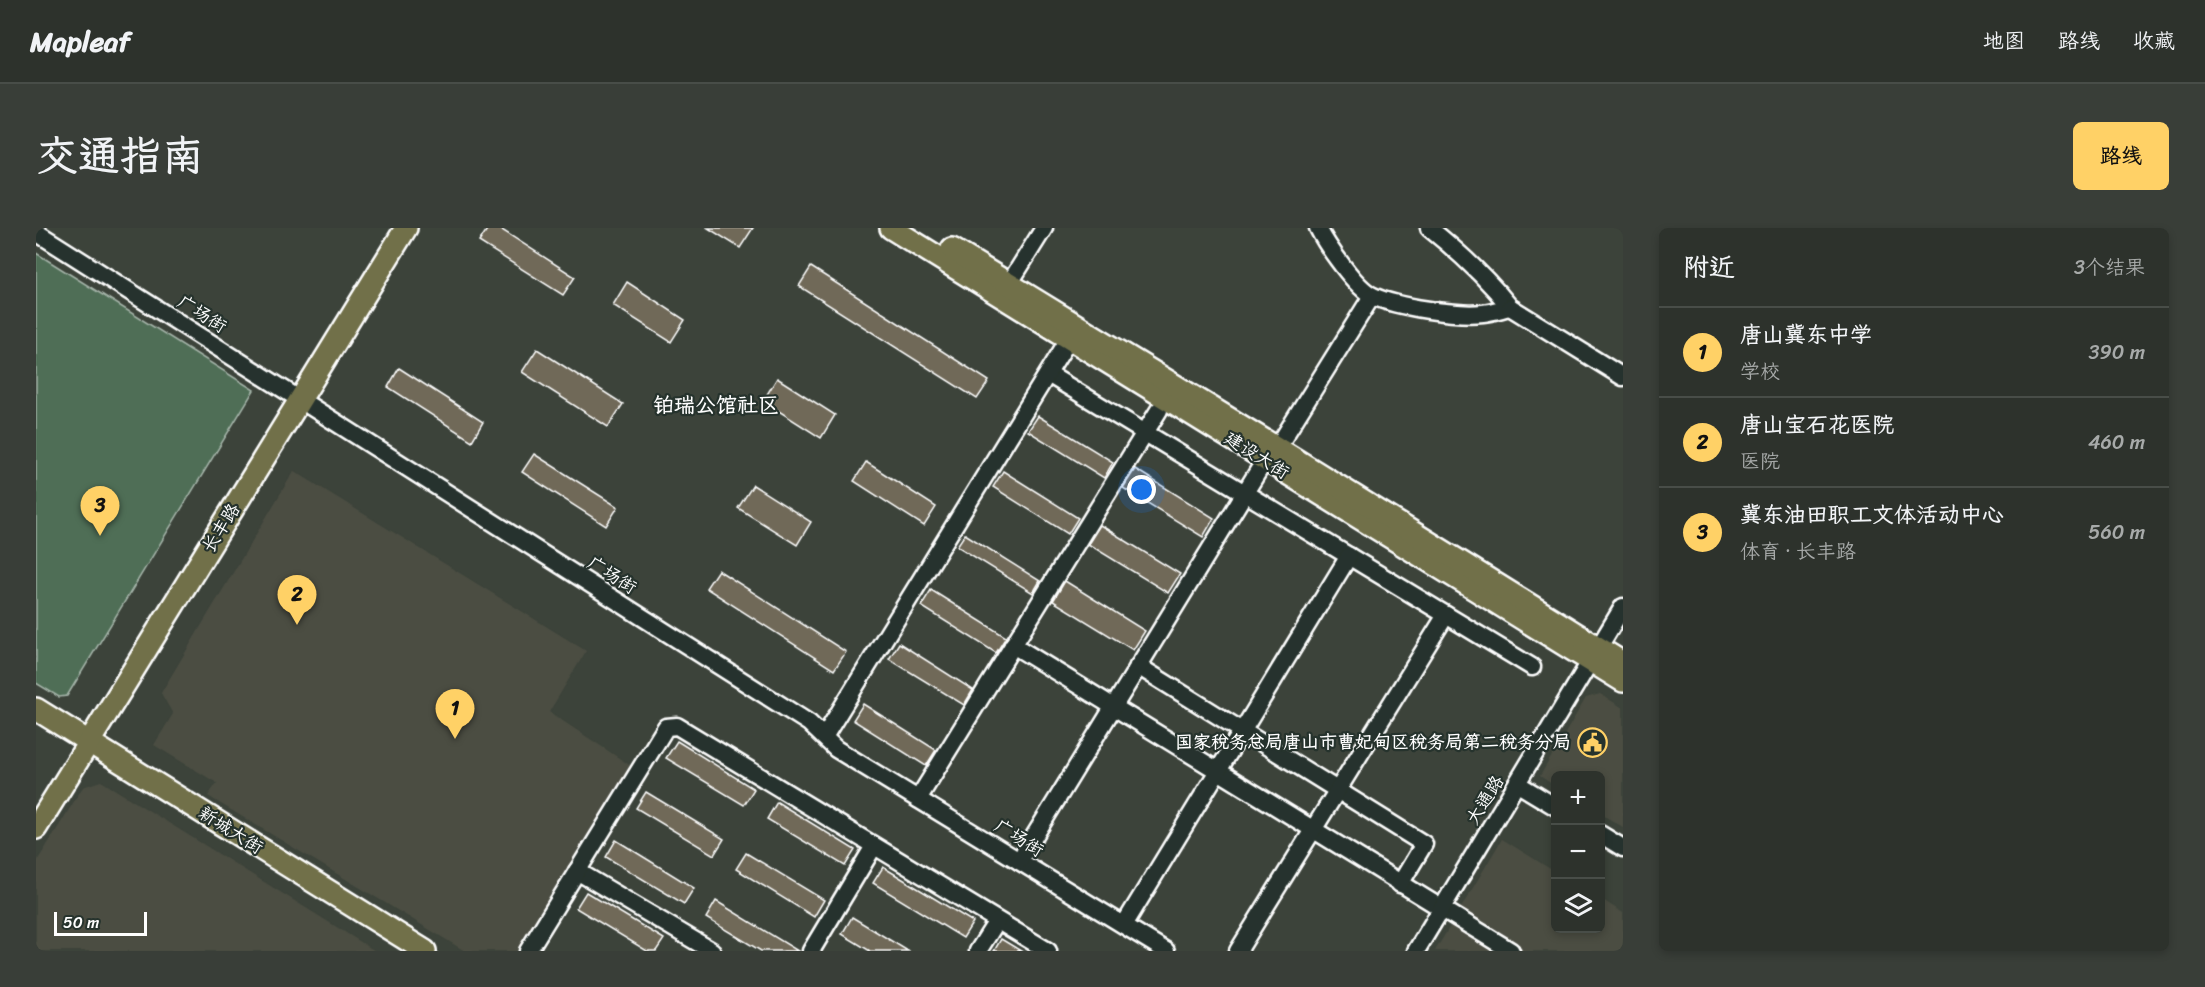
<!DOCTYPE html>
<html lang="zh">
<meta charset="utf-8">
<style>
:root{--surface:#2d322c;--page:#393e38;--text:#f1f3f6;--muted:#a7aaa9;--line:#484d48;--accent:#ffd166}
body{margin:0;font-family:Sriracha,"LXGW WenKai TC",sans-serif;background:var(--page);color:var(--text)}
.controls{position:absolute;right:18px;bottom:18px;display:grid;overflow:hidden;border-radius:9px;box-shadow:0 3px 9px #0003}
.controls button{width:54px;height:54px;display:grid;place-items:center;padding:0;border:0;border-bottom:2px solid var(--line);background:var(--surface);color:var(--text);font:30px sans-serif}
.scale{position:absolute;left:18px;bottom:15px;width:93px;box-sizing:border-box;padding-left:6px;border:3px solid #fff;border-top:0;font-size:16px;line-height:21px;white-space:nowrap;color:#fff;-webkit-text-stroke:4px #26332d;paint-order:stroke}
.you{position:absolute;left:1106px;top:262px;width:21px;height:21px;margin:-15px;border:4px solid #fff;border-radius:50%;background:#1a73e8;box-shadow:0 0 0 9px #1a73e833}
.badge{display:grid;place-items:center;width:39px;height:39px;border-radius:50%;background:var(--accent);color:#111;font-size:20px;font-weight:700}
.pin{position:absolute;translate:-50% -50px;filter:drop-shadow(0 2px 3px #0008)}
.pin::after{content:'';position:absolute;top:32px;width:21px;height:18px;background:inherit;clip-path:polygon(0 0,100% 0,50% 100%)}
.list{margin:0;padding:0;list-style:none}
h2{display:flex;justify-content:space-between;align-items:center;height:78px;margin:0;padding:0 24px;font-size:26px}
h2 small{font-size:20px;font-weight:400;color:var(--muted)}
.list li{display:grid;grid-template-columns:39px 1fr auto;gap:18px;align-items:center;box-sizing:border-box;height:90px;padding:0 24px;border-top:2px solid var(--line)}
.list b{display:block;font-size:22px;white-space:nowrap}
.list p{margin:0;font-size:20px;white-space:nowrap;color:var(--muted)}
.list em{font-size:20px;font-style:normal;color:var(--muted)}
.icon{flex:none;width:33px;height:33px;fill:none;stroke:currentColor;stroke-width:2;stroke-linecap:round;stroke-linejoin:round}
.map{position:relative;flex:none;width:1587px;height:723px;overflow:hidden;border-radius:9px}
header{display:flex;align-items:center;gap:36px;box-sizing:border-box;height:84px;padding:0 30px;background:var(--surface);border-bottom:2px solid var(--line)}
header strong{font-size:28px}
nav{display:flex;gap:33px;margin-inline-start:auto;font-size:21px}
.intro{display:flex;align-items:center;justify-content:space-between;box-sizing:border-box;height:144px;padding:0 36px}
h1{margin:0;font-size:42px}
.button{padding:15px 27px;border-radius:9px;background:var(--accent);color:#111;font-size:21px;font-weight:700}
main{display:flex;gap:36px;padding:0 36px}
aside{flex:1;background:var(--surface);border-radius:9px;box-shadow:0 3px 9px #0003}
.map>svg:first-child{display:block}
.built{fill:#4c4e43}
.green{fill:#4f6e57;stroke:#a7b6ab;stroke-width:1.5}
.building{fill:#706958;stroke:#fff;stroke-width:1.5}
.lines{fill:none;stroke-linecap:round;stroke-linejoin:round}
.minor-casing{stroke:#fff;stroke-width:21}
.major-casing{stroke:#fff;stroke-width:26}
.minor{stroke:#26332d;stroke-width:16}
.major{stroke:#71704a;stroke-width:21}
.labels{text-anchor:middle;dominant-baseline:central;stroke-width:4.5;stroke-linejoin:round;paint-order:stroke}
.street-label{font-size:18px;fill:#fff;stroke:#26332d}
.poi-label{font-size:18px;font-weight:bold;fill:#fff;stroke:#26332d;text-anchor:end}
.quarter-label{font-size:21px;font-weight:bold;fill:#fff;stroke:#26332d}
</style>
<header>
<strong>Mapleaf</strong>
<nav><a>地图</a><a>路线</a><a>收藏</a></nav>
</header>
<div class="intro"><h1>交通指南</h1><a class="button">路线</a></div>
<main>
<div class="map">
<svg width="1587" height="723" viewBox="0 0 1587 723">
<rect width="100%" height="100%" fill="#3c433a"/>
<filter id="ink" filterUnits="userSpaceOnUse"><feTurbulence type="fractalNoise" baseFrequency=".0167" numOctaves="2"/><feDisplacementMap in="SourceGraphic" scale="12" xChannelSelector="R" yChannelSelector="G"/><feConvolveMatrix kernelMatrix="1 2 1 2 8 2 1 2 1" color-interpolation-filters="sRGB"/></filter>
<g filter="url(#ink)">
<g class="built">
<path d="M258,243L550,423L513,484L595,538L480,723H429L172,568L181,555L118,517L137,486L125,465Z"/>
<path d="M1564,466L1587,480V599L1565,586L1564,548H1520L1519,558L1504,548L1550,470Z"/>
<path d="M65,553L286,690L339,723H0V635L47,559Z"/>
<path d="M1466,611L1519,644L1520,700H1564L1565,671L1587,685V718L1584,723H1485L1422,685Z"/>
<path d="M1416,695L1463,723H1399Z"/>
</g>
<path class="green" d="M0,25L218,162L31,468L23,469L0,455Z"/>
<g class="building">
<path d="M452,0H463L539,49L527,67L443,14Z"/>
<path d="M672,0H717L704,20Z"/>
<path d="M775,39L953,153L941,171L763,58Z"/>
<path d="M591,54L649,92L635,114L577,77Z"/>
<path d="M501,121L587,176L572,199L486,144Z"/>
<path d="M363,140L447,194L436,213L352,159Z"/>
<path d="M741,150L799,187L785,210L727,173Z"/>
<path d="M1002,188L1077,234L1068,250L992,203Z"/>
<path d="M498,226L582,279L570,298L486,244Z"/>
<path d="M830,234L900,279L888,298L818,253Z"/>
<path d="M1099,241L1178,290L1167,309L1087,260Z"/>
<path d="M967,243L1042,290L1032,306L957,259Z"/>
<path d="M717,257L775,294L761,317L702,280Z"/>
<path d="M1064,297L1144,346L1132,365L1052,316Z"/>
<path d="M929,306L1004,353L997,365L921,318Z"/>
<path d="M682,342L810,424L798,442L670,360Z"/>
<path d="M1029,353L1109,403L1097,422L1017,373Z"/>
<path d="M895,362L970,409L960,425L885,378Z"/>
<path d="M863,415L937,462L928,477L853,431Z"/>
<path d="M827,476L900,522L890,538L817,492Z"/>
<path d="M641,513L718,561L708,577L630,530Z"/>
<path d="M610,564L688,611L678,627L600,580Z"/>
<path d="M741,574L819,622L809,638L731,591Z"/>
<path d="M580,612L658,660L648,676L570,629Z"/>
<path d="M710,625L788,672L778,689L700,641Z"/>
<path d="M847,639L937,694L927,710L837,655Z"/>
<path d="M550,664L628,711L620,723H611L540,680Z"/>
<path d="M680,673L762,723H725L670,690Z"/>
<path d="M816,689L872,723H834L806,706Z"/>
<path d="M965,711L985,723H958Z"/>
</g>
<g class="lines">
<defs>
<g id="minor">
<path d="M1282,0C1291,18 1320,60 1337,68C1361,79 1421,88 1447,85C1456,84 1465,81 1474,79C1450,49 1423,24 1393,0"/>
<path d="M0,4L773,495L800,521L1130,723"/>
<path d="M973,56L1008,0"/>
<path d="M1474,79L1587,149"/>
<path d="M1012,146L1496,439"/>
<path d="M1241,220L1336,68"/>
<path d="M977,417L1475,723"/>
<path d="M1102,438L1388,616L1364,656"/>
<path d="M788,509L1033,111"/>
<path d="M1482,556L1520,579"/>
<path d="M882,571L1123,182"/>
<path d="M1564,606L1587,620"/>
<path d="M983,633L1229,232"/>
<path d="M541,643L676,723"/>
<path d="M1088,697L1313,328"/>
<path d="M492,723L630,499L641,498L1012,723"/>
<path d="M775,723L838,618"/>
<path d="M942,723L961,693"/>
<path d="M1202,723L1410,387"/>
<path d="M1380,723L1587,379"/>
</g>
<g id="major">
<path d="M855,0L1587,453"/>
<path d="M916,21L1241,220L1587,435"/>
<path d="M0,481L389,723"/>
<path d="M0,600L370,0"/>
</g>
</defs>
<use href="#minor" class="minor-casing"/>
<use href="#major" class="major-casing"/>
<use href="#minor" class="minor"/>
<use href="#major" class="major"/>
</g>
</g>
<defs>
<symbol id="civic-ring" viewBox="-11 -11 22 22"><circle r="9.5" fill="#26332d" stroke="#ffd166" stroke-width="1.5"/><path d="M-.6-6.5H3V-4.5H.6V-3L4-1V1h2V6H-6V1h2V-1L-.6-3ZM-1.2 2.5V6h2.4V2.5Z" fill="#ffd166"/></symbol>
</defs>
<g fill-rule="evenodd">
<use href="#civic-ring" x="1540" y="498" width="33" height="33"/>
</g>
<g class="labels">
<g class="street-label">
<text transform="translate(166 86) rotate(32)">广场街</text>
<text transform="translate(1221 227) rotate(32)">建设大街</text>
<text transform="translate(185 300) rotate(-58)">长丰路</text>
<text transform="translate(576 347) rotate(32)">广场街</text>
<text transform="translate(1449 572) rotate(-58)">大通路</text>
<text transform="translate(195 602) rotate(32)">新城大街</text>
<text transform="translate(983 610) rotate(32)">广场街</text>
</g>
<g class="poi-label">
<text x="1535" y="514">国家税务总局唐山市曹妃甸区税务局第二税务分局</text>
</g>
<g class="quarter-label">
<text x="680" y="177">铂瑞公馆社区</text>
</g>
</g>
</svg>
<div class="controls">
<button>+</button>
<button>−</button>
<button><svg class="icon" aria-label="layers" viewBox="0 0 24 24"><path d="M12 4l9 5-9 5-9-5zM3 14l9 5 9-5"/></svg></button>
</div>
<div class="scale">50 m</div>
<div class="you"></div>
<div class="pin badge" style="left:419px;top:511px">1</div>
<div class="pin badge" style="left:261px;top:397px">2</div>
<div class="pin badge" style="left:64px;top:308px">3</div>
</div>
<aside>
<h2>附近<small>3个结果</small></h2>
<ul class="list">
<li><span class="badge">1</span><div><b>唐山冀东中学</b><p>学校</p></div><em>390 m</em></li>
<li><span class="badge">2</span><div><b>唐山宝石花医院</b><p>医院</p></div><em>460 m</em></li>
<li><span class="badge">3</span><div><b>冀东油田职工文体活动中心</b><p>体育 · 长丰路</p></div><em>560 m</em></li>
</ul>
</aside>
</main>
